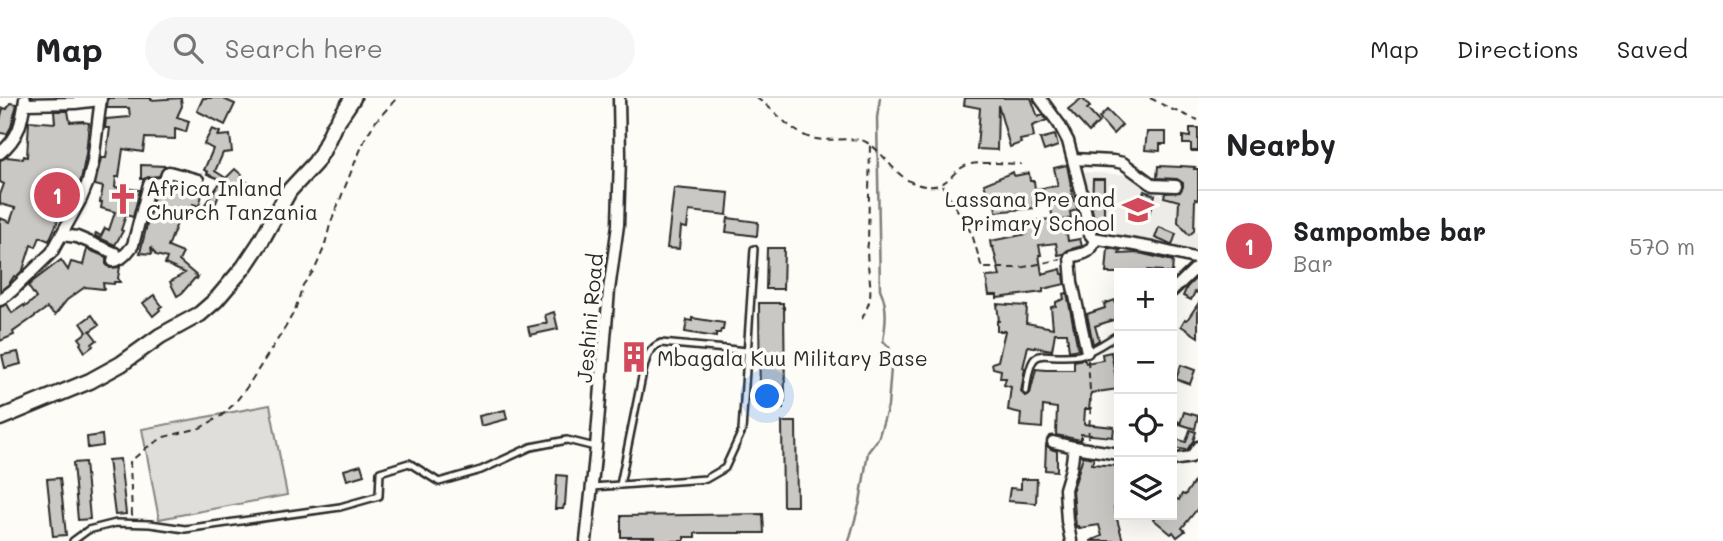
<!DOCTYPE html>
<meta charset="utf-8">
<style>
:root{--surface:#fff;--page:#f6f6f6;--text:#202124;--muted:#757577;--line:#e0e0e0;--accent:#d1495b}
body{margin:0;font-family:Mali,sans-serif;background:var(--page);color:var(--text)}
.controls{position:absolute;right:21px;bottom:21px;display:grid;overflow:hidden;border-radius:0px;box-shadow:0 7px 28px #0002}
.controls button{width:63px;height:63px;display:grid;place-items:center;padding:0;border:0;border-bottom:2px solid var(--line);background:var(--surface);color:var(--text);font:35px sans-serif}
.you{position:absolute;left:768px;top:299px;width:24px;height:24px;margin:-18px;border:5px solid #fff;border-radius:50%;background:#1a73e8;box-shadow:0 0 0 10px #1a73e833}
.badge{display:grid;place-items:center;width:46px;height:46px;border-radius:50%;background:var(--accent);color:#fff;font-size:23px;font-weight:700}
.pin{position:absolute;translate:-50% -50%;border:4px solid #fff;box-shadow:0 2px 7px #0006}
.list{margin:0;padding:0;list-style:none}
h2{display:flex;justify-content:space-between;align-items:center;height:91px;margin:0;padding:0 28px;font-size:30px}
h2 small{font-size:23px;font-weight:400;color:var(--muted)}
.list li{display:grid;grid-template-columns:46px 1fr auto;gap:21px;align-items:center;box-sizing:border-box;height:112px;padding:0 28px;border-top:2px solid var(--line)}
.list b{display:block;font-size:26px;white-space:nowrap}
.list p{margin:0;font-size:23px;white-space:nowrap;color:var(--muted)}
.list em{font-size:23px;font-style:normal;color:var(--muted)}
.icon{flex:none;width:38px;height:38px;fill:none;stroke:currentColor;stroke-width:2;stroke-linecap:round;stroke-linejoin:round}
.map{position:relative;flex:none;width:1198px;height:443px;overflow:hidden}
header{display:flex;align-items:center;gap:42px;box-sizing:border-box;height:98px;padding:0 35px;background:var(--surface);border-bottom:2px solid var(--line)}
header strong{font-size:33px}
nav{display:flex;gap:38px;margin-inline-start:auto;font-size:24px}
.search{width:490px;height:63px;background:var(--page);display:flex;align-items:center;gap:18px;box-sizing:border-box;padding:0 24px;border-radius:38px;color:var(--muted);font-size:26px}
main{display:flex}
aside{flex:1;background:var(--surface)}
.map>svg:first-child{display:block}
.built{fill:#edece8}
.green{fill:#dfdeda;stroke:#858482;stroke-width:2}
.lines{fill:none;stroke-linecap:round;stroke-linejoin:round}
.stream{stroke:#7e7d7b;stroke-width:2.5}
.building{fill:#c9c8c4;stroke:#2b2b2b;stroke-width:2}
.lane-casing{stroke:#2b2b2b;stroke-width:10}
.street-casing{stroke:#2b2b2b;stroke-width:15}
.secondary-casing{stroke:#2b2b2b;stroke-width:19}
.path{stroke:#2b2b2b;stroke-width:2;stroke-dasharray:7 5;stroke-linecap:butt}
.lane{stroke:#fdfcf7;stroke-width:5}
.street{stroke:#fdfcf7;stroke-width:10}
.secondary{stroke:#fdfcf7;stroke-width:14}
.labels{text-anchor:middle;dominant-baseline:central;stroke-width:7;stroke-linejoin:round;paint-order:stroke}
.poi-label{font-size:21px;fill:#2b2b2b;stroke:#fdfcf7;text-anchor:start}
.street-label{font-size:21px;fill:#2b2b2b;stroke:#fdfcf7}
</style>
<header>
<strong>Map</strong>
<div class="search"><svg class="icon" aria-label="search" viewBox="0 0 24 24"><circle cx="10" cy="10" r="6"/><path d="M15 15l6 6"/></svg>Search here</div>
<nav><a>Map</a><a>Directions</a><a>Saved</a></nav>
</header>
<main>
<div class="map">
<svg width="1198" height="443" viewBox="0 0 1198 443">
<rect width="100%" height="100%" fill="#fdfcf7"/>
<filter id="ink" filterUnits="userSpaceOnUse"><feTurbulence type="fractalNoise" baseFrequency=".0143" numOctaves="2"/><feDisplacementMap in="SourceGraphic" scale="14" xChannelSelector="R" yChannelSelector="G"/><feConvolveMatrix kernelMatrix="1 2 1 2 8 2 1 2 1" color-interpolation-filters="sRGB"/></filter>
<g filter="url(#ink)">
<path class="built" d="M1083,74L1130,77L1147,86L1167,102L1187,103L1186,122L1198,137V157L1098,137L1093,133Z"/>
<path class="green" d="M270,307L287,397L159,421L142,331Z"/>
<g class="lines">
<path class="stream" d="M849,443L860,404L868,354L878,341L888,308L892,257L889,249L883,243C886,225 888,208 880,191L877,20L880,0"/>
</g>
<g class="building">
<path d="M108,0H151V2L181,0L182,8L177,19L189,23L186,34L175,31V41L145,40L143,54L123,51L119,79H116L115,89L140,92L133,119L126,117L121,132L123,133L115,147L95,138L96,135L101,138L105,130L109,132L115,114L101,110L102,104H100L103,89L95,87L101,60H106L110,30H105L106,21L130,19L129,10H107Z"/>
<path d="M203,0H221L235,6L225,27L197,13Z"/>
<path d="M965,0H1031L1038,19L1043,17L1047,22L1032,28L1034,39L1020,42L1021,45L1010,49L998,7L997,52L977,51L980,10L964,7Z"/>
<path d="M1082,0L1090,9L1087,11L1099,24L1089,34L1068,11Z"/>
<path d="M10,5L17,6L11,29L7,36L0,35V22L3,10L7,11Z"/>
<path d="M1107,12L1122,27L1113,36L1099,20Z"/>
<path d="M54,13H68L70,24L83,23V24L89,25L86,56L81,82L72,103L68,101L66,107L62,106L57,125L49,143L40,139L36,149L31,147L23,172L16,179L14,178L9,186L0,193V120L10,124L15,110L0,106V97L4,86L0,84V62L7,59L23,61L24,58L27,59L29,23L55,25Z"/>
<path d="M1190,30H1198V53H1191V46H1183V38L1190,39Z"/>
<path d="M212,31L220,34L218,38L230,37L232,54L223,55L215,73L226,80L235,71L243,78L241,80L249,85L246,93L224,83L213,113L203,109L222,82L207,76L208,74L204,72L213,51L204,46Z"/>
<path d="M1147,34H1166V46H1160V53L1145,52Z"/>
<path d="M1055,37L1058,48L1044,53L1040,41Z"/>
<path d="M141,67L165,68L159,78L149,79L144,81H141Z"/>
<path d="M1067,67L1074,103L1076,102L1077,112L1070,114L1071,120L1064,122L1065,136H1067L1068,143L1080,141L1082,148L1068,152L1063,156L1058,157L1056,145L1039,147L1041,157H1039L1042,176L1061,171L1062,176H1064L1065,186L1043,191V194L997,200V197H989L986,179L1000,178L993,149H991L990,143L1027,136L1026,130H1029L1028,123L1053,121L1049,101L1033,104L1034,110L996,114L994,95L988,97L984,86L1013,74L1014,78L1029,75L1030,83H1034L1035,91L1058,88L1054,70Z"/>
<path d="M1158,68L1181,69V68L1195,69L1194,71H1198V102L1195,101L1194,133L1189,137L1178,124L1179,103L1164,99L1165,95L1180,94L1183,89V85L1177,81L1157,80Z"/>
<path d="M1093,81H1104V120H1094L1092,111Z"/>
<path d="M173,83L204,90L199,108L193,106L192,110L188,109L186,117L181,115L168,149L183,155L179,163L198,179L197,181L195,180L182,195L177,198L170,184L185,175L165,166L167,160L156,157L151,149L152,156L140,155L155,94L166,96Z"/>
<path d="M674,90L729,95L727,117L689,113L687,130L681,129L679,151L667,150Z"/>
<path d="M1144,93L1155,97L1147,122L1136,118Z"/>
<path d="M728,120L758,124L757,138L726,134Z"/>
<path d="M1159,129L1176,136L1172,147L1155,140Z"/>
<path d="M767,150H784L783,191H766Z"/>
<path d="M1108,150L1120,152L1119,156L1139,155L1173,163L1172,175H1162V173L1148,172L1147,175H1106Z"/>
<path d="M87,151L106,159V166L110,170L120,169L118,180L120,184H114V186L103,185L104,191L85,189L67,202L55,217L47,210L13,234L14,237L0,243V209L7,206L12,215L24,207L25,209L36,200L28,188L32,184L61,162L68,172L71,164L83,167Z"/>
<path d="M1196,180L1198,181V195L1195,194L1191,202L1183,198L1187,189Z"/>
<path d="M1067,195L1078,251L1069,253L1067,235H1055L1052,252L1028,248L1023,270H1025L1021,294L1025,298L1030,296L1036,271L1046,272H1074V263L1084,261L1086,265L1103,262L1102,256L1111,254L1118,291L1091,295L1089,311H1085L1084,326L1114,329L1113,339L1081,336V342L1056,337L1057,310L1043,308L1042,330L1020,328L1021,315L1008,312L1011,289L1004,287L1006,280H1000L1001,272L993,270L992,265L998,263L1005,233H997V223H999L997,206L1027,208L1026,225L1053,230L1051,209L1056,208V204L1064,201L1063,196Z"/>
<path d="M154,197L162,208L159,210L160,212L153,218L143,205Z"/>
<path d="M1115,202L1119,220L1095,228L1099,242L1093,246L1087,216L1105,210L1104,206Z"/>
<path d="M759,205H783V209H784L785,304H783V311H760Z"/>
<path d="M1198,206V239L1181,228L1185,221L1187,222Z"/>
<path d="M554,214L558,231L530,237L528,229L547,225L545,217Z"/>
<path d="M92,217L99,227L90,233L97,242L92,246L93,248L85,254L80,246L82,244L79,240L87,234L81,225Z"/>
<path d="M692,220L724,225L723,232H721L720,235H716V239L685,234L687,222L692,223Z"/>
<path d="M18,254L21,266L5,270L2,257Z"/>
<path d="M1181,267L1195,272L1190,286L1176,281Z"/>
<path d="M505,312L507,321L481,328L479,318Z"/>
<path d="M1184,314L1198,318L1195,331L1180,326Z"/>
<path d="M1172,320L1179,324L1172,340L1186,344L1190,332L1196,334L1193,343L1187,352L1172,350Z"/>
<path d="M782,324H796L797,408H783Z"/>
<path d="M102,337L103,348L88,350L87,339Z"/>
<path d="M1046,347L1051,351L1057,353V373L1045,372Z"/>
<path d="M1083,358L1094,360L1092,366L1119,368V388H1118L1119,410H1114L1123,443H1090L1102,438L1099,427L1079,430V428L1076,429L1073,392Z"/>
<path d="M120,361L126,416L115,417L108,362Z"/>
<path d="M85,364L90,421L78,422L73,365Z"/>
<path d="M361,367L364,377L347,382L344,372Z"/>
<path d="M557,377L567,378L565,407H564L563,411H555Z"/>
<path d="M1198,378V410L1182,430L1185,433L1177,439L1173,434L1171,436L1153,421L1157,417H1172V399L1179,402L1182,396L1185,397Z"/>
<path d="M60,380L66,437L53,438L47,381Z"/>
<path d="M1021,381H1037L1036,405L1008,403L1010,390L1021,391Z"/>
<path d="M763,416L764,435H695V439H684V443H655V439H621V418Z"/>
</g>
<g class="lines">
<defs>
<g id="lane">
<path d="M1026,293C1032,241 1040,263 1079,257C1093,254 1107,243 1119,236"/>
<path d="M620,387L643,274C646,262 648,250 661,245L748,253"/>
<path d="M592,389L706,381L725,370L742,333L754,151"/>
<path d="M73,443L88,432L116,425L150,426L185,431L340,409L379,398L380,374L409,365L439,384L481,372L531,349L567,342L595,349"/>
</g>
<g id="street">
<path d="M1040,0L1059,26L1068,43L1083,100L1089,135L1093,140L1152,150L1198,161"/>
<path d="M25,6L75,5L100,2"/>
<path d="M0,55C19,40 22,24 25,1"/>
<path d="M1073,61L1113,63L1123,65L1153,87L1176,88"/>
<path d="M62,137L77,139L115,155L113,163C122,162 128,154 133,147L149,86L164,85L167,76L169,74L198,82"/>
<path d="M1172,193L1198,168"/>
<path d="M0,202L12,193L52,154L81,101L88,84L93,64L101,0"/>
<path d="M1087,254L1072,184L1070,159C1083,156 1092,155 1095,141"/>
<path d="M1053,344L1074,349L1119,356"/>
<path d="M1172,362L1191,359L1198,349"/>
<path d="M586,443L596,349L609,192L618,127L620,58L619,0"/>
<path d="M1071,443L1067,423L1065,391L1071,371L1074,349"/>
</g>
<path id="secondary" d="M0,320L90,283L121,266L160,238L200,216L216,202L244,169L260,145L289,93L315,65L322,54L334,28L353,0"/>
</defs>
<use href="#lane" class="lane-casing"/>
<use href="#street" class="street-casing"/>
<use href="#secondary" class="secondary-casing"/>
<g class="path">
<path d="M756,0C775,11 787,31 808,39C826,46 855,37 866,44C888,56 895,84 925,88C948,91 951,73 967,67C977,63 1008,66 1021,66"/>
<path d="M1150,0L1173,12L1198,22"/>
<path d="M942,87L972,136L982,170H1020L1061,161"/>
<path d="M862,221C865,214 869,207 870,199C872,180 865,165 868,145L870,47"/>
<path d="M1088,340L1091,308L1088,262"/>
<path d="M132,418L130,364L146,350L164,339L200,330L221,318L234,306L247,289L285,230L295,212L303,187L315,171L324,150L330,127L353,69L367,37L376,23L397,0"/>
</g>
<use href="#lane" class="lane"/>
<use href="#street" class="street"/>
<use href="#secondary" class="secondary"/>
</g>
</g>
<defs>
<symbol id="church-bare" viewBox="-9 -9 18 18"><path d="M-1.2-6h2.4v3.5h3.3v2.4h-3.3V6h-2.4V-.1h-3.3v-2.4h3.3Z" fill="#d1495b" stroke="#fdfcf7" stroke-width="2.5" paint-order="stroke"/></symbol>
<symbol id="school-bare" viewBox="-9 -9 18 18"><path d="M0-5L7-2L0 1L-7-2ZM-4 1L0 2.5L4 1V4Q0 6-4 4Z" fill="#d1495b" stroke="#fdfcf7" stroke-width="2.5" paint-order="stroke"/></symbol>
<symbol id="building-bare" viewBox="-9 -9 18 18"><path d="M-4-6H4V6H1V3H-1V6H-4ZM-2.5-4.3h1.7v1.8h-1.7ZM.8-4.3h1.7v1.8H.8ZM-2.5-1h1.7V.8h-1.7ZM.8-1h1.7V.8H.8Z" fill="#d1495b" stroke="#fdfcf7" stroke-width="2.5" paint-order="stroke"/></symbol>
</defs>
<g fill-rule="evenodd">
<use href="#church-bare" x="101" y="79" width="44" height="44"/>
<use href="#school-bare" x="1116" y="90" width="44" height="44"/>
<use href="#building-bare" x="612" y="237" width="44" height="44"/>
</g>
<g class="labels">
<g class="poi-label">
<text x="146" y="89">Africa Inland<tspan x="146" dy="24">Church Tanzania</tspan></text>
<text x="1115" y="100" text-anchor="end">Lassana Pre and<tspan x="1115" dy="24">Primary School</tspan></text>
<text x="657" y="259">Mbagala Kuu Military Base</text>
</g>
<g class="street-label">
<text transform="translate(589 220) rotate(-85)">Jeshini Road</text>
</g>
</g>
</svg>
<div class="controls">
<button>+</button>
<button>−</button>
<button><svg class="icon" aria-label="locate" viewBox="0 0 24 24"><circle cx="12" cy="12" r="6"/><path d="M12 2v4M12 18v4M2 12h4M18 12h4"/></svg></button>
<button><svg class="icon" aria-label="layers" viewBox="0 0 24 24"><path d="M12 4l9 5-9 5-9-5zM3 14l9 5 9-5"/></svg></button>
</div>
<div class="you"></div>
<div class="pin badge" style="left:57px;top:97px">1</div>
</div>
<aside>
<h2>Nearby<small></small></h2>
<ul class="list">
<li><span class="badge">1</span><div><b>Sampombe bar</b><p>Bar</p></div><em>570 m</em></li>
</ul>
</aside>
</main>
